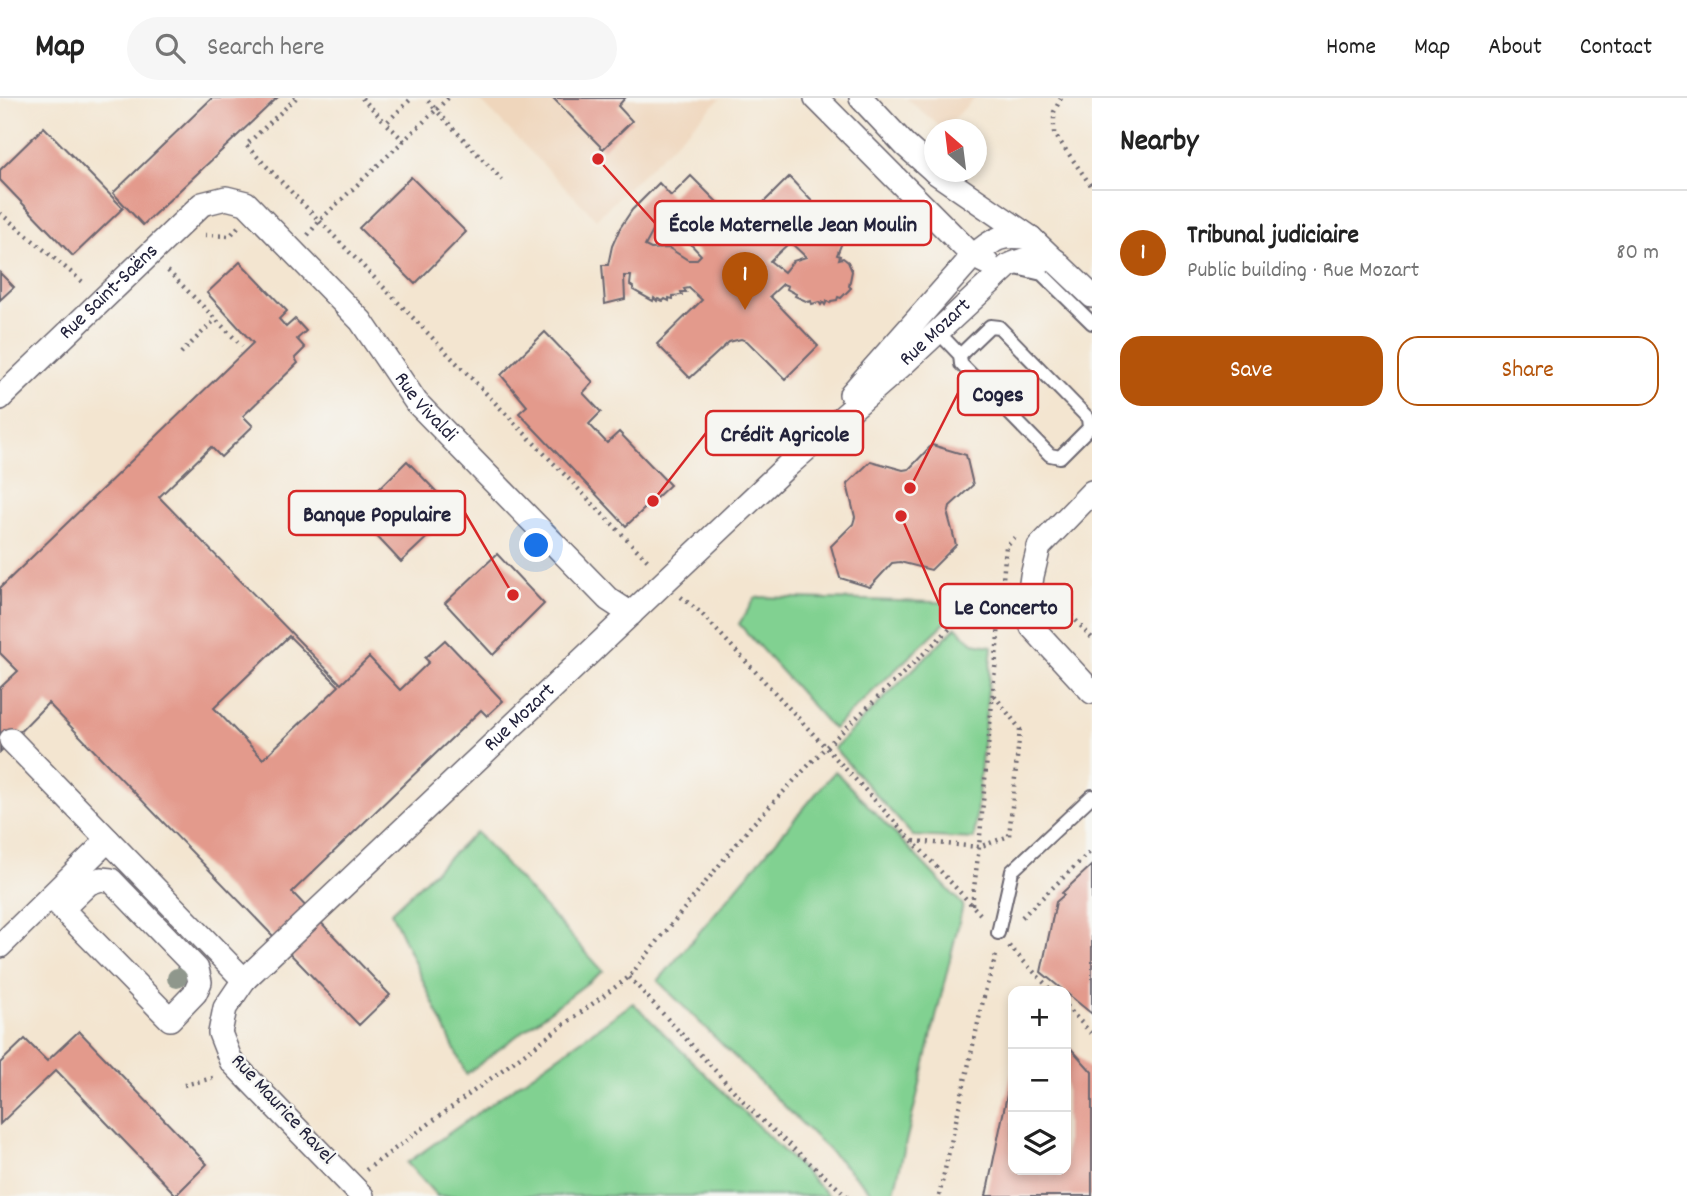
<!DOCTYPE html>
<meta charset="utf-8">
<style>
:root{--surface:#fff;--page:#f6f6f6;--text:#222;--muted:#767676;--line:#e0e0e0;--accent:#b45309}
body{margin:0;font-family:Dekko,sans-serif;background:var(--page);color:var(--text)}
.controls{position:absolute;right:21px;bottom:21px;display:grid;overflow:hidden;border-radius:14px;box-shadow:0 4px 10px #0003}
.controls button{width:63px;height:63px;display:grid;place-items:center;padding:0;border:0;border-bottom:2px solid var(--line);background:var(--surface);color:var(--text);font:35px sans-serif}
.compass{position:absolute;left:924px;top:21px;width:63px;height:63px;border-radius:50%;background:var(--surface);box-shadow:0 4px 10px #0003;rotate:332deg}
.you{position:absolute;left:537px;top:448px;width:24px;height:24px;margin:-18px;border:5px solid #fff;border-radius:50%;background:#1a73e8;box-shadow:0 0 0 10px #1a73e833}
.badge{display:grid;place-items:center;width:46px;height:46px;border-radius:50%;background:var(--accent);color:#fff;font-size:23px;font-weight:700}
.pin{position:absolute;translate:-50% -58px;filter:drop-shadow(0 2px 4px #0008)}
.pin::after{content:'';position:absolute;top:37px;width:24px;height:21px;background:inherit;clip-path:polygon(0 0,100% 0,50% 100%)}
.list{margin:0;padding:0;list-style:none}
h2{display:flex;justify-content:space-between;align-items:center;height:91px;margin:0;padding:0 28px;font-size:30px}
h2 small{font-size:23px;font-weight:400;color:var(--muted)}
.list li{display:grid;grid-template-columns:46px 1fr auto;gap:21px;align-items:center;box-sizing:border-box;height:126px;padding:0 28px;border-top:2px solid var(--line)}
.list b{display:block;font-size:26px;white-space:nowrap}
.list p{margin:0;font-size:23px;white-space:nowrap;color:var(--muted)}
.list em{font-size:23px;font-style:normal;color:var(--muted)}
.actions{display:flex;gap:14px;padding:21px 28px}
.actions a{flex:1;padding:16px 0;border:2px solid var(--accent);border-radius:21px;text-align:center;font-size:24px;color:var(--accent)}
.actions .main{background:var(--accent);color:#fff}
.icon{flex:none;width:38px;height:38px;fill:none;stroke:currentColor;stroke-width:2;stroke-linecap:round;stroke-linejoin:round}
.map{position:relative;flex:none;width:1092px;height:1098px;overflow:hidden}
header{display:flex;align-items:center;gap:42px;box-sizing:border-box;height:98px;padding:0 35px;background:var(--surface);border-bottom:2px solid var(--line)}
header strong{font-size:33px}
nav{display:flex;gap:38px;margin-inline-start:auto;font-size:24px}
.search{width:490px;height:63px;background:var(--page);display:flex;align-items:center;gap:18px;box-sizing:border-box;padding:0 24px;border-radius:38px;color:var(--muted);font-size:26px}
main{display:flex}
aside{flex:1;background:var(--surface)}
.map>svg:first-child{display:block}
.built{fill:#efd6bc}
.green{fill:#81d191;stroke:#527a66;stroke-width:2}
.building{fill:#e39a8c;fill-rule:evenodd}
.lines{fill:none;stroke-linecap:round;stroke-linejoin:round}
.lane-casing{stroke:#6b666f;stroke-width:16}
.street-casing{stroke:#6b666f;stroke-width:26}
.path{stroke:#6b666f;stroke-width:4.5;stroke-dasharray:2 5;stroke-linecap:butt}
.lane{stroke:#fff;stroke-width:12}
.street{stroke:#fff;stroke-width:23}
.tree{fill:#8f978c}
.labels{text-anchor:middle;dominant-baseline:central;stroke-width:5;stroke-linejoin:round;paint-order:stroke}
.street-label{font-size:21px;fill:#22223b;stroke:#f6f6f2}
.leader{fill:none;stroke:#d62828;stroke-width:2.5}
.callout-dot{fill:#d62828;stroke:#f6f6f2;stroke-width:2.5}
.callout{fill:#f6f6f2;stroke:#d62828;stroke-width:2.5}
.callout-label{font-size:23px;text-anchor:middle;font-weight:bold;fill:#22223b}
</style>
<header>
<strong>Map</strong>
<div class="search"><svg class="icon" aria-label="search" viewBox="0 0 24 24"><circle cx="10" cy="10" r="6"/><path d="M15 15l6 6"/></svg>Search here</div>
<nav><a>Home</a><a>Map</a><a>About</a><a>Contact</a></nav>
</header>
<main>
<div class="map">
<svg width="1092" height="1098" viewBox="0 0 1092 1098">
<rect width="100%" height="100%" fill="#f6f6f2"/>
<filter id="ink" filterUnits="userSpaceOnUse"><feTurbulence type="fractalNoise" baseFrequency=".0143" numOctaves="2"/><feDisplacementMap in="SourceGraphic" scale="14" xChannelSelector="R" yChannelSelector="G"/><feConvolveMatrix kernelMatrix="1 2 1 2 8 2 1 2 1" color-interpolation-filters="sRGB"/></filter>
<filter id="wash" filterUnits="userSpaceOnUse"><feTurbulence type="fractalNoise" baseFrequency=".00686" numOctaves="4" result="noise"/><feDisplacementMap in="SourceGraphic" scale="28" xChannelSelector="R" yChannelSelector="G"/><feGaussianBlur stdDeviation="1.57" result="paint"/><feColorMatrix in="noise" values="0 0 0 0 0 0 0 0 0 0 0 0 0 0 0 0 0 1.4 0 .05"/><feComposite in="paint" operator="in"/></filter>
<g filter="url(#wash)">
<rect width="100%" height="100%" fill="#f3e5d0"/>
<g class="built">
<path d="M478,0H721L596,121Z"/>
<path d="M906,0H975L943,31Z"/>
</g>
<g class="green">
<path d="M756,499L966,505L833,631L739,526Z"/>
<path d="M956,529L973,545L992,548L974,741L913,738L834,650Z"/>
<path d="M835,673L963,807L893,1098H875L658,883Z"/>
<path d="M476,734L603,873L466,976L391,814Z"/>
<path d="M633,905L829,1098H437L407,1065Z"/>
</g>
<g id="blocks">
<g class="building">
<path d="M212,0H277L143,127L113,95Z"/>
<path d="M553,0H625L618,8L632,23L603,51Z"/>
<path d="M44,29L123,110L73,158L0,82V72Z"/>
<path d="M691,78L728,115L741,119L753,115L789,79L822,114L799,135L804,140L822,137L843,142L837,157L840,158L839,161L843,160L848,164L852,173L849,188L851,190L841,200L838,199L837,202L831,203L830,205L827,203L825,207L823,204L821,207L819,204L812,206L811,203L808,204L795,198L796,196L787,191L788,188L783,186L770,198L818,248L785,281L747,243L741,241L729,244L690,280L657,246L702,202L689,190L684,191L686,194H681L682,197L673,198V201L669,200V203L665,201L663,203L658,201L657,203L654,200L653,203L633,192V189L630,187L631,178H624L625,201L605,206L602,167H608L612,148L620,130L632,112L659,85L671,98ZM666,120L701,157L696,162H688L669,150L651,151L645,148L653,133ZM790,144L806,159L793,163L784,174L770,163Z"/>
<path d="M411,79L466,134L415,186L359,130Z"/>
<path d="M240,164L287,213L279,221L286,229L295,221L306,233L297,241L305,250L295,260L298,265L243,318L253,328L221,359L211,349L159,399L341,586L369,559L400,592L429,564L425,560L445,542L503,603L487,618L481,612L292,794L390,897L359,927L48,605L0,654V590L18,573L0,555V490L253,245L207,195ZM289,538L339,588L263,661L214,610Z"/>
<path d="M0,175L14,189L0,202Z"/>
<path d="M545,234L593,284L583,295L601,314L589,326L607,345L619,334L670,387L626,428L519,315L527,308L501,277Z"/>
<path d="M932,347L966,357L973,387L950,408L948,417L956,447L931,472L900,464L892,465L870,489L840,480L831,448L853,426L855,419L847,386L871,363L903,372L909,371Z"/>
<path d="M407,363L455,413L401,464L355,415Z"/>
<path d="M497,456L544,506L493,557L445,505Z"/>
<path d="M1092,767V916L1041,874L1056,804L1064,797L1062,795Z"/>
<path d="M79,933L207,1066L176,1097L56,972L0,1026V965L25,941L47,963Z"/>
<path d="M1066,945L1092,974V1098H986L1012,973L1013,1072H1066Z"/>
</g>
</g>
</g>
<g filter="url(#ink)">
<use href="#blocks" fill-opacity="0" stroke="#6b666f" stroke-width="2"/>
<g class="lines">
<defs>
<g id="lane">
<path d="M1012,169L1042,176L1092,225"/>
<path d="M938,234L960,257L961,266L1050,357L1060,359L1089,330L1088,320L999,229L990,228L960,257"/>
<path d="M998,835L1012,773L1092,698"/>
</g>
<g id="street">
<path d="M816,0L973,158L987,165"/>
<path d="M861,0L905,47L934,73"/>
<path d="M935,74L1031,140L1092,198"/>
<path d="M851,296L973,158C997,139 1000,136 1031,140"/>
<path id="s1" d="M0,300L202,106L226,100L246,105L361,223L416,304L608,501L631,516"/>
<path d="M1092,394L1039,449L1032,478L1027,514L1032,529L1092,594"/>
<path d="M11,642L244,882"/>
<path d="M101,781L111,782L197,871L200,884L195,895L170,921L62,811L89,785Z"/>
<path d="M0,848L108,742"/>
<path id="s2" d="M362,1098L231,963L220,935L225,910L244,882L786,369L902,267L1008,168C1026,160 1037,157 1056,163"/>
</g>
</defs>
<use href="#lane" class="lane-casing"/>
<use href="#street" class="street-casing"/>
<g class="path">
<path d="M296,0L246,47L650,465"/>
<path d="M362,0L386,25"/>
<path d="M448,0L436,12L502,82"/>
<path d="M1061,0L1054,14V35L1092,89"/>
<path d="M404,43L386,25L412,0"/>
<path d="M0,115L85,186"/>
<path d="M205,137L230,138L238,129"/>
<path d="M308,137L319,123L436,12L426,0"/>
<path d="M168,173L242,248"/>
<path d="M181,255L216,221"/>
<path d="M1052,497L1092,540"/>
<path d="M681,499L700,514L982,818"/>
<path d="M914,743L979,749L1006,448L1016,438"/>
<path d="M972,807L979,749L1009,738L1020,631L994,597"/>
<path d="M1022,819L1092,752"/>
<path d="M1009,848L1052,893"/>
<path d="M629,879L758,1019L847,1098"/>
<path d="M1066,908L1092,936"/>
<path d="M184,987L213,980"/>
<path d="M366,1072L629,879L750,729L825,650L989,493L1003,485H1009"/>
<path d="M939,1098L985,894L997,854"/>
</g>
<use href="#lane" class="lane"/>
<use href="#street" class="street"/>
</g>
<circle class="tree" cx="177" cy="880" r="10"/>
</g>
<g class="labels">
<g class="street-label">
<text stroke="none"><textPath href="#s1" startOffset="152">Rue Saint-Saëns</textPath></text>
<text stroke="none"><textPath href="#s2" startOffset="1225">Rue Mozart</textPath></text>
<text stroke="none"><textPath href="#s1" startOffset="598">Rue Vivaldi</textPath></text>
<text stroke="none"><textPath href="#s2" startOffset="658">Rue Mozart</textPath></text>
<text transform="translate(282 1012) rotate(47)">Rue Maurice Ravel</text>
</g>
</g>
<path class="leader" d="M598 61L655 125M910 390L958 295M653 403L706 335M513 497L465 415M901 418L940 508"/>
<g class="callout-dot">
<circle cx="598" cy="61" r="7"/>
<circle cx="910" cy="390" r="7"/>
<circle cx="653" cy="403" r="7"/>
<circle cx="513" cy="497" r="7"/>
<circle cx="901" cy="418" r="7"/>
</g>
<g class="callout">
<rect x="655" y="103" width="276" height="44" rx="7"/>
<rect x="958" y="273" width="80" height="44" rx="7"/>
<rect x="706" y="313" width="157" height="44" rx="7"/>
<rect x="289" y="393" width="176" height="44" rx="7"/>
<rect x="940" y="486" width="132" height="44" rx="7"/>
</g>
<g class="callout-label">
<text x="793" y="133">École Maternelle Jean Moulin</text>
<text x="998" y="303">Coges</text>
<text x="785" y="343">Crédit Agricole</text>
<text x="377" y="423">Banque Populaire</text>
<text x="1006" y="516">Le Concerto</text>
</g>
</svg>
<div class="controls">
<button>+</button>
<button>−</button>
<button><svg class="icon" aria-label="layers" viewBox="0 0 24 24"><path d="M12 4l9 5-9 5-9-5zM3 14l9 5 9-5"/></svg></button>
</div>
<svg class="compass" viewBox="-18 -18 36 36"><path d="M0-13l5 13h-10z" fill="#e53935"/><path d="M0 13l5-13h-10z" fill="#767676"/></svg>
<div class="you"></div>
<div class="pin badge" style="left:745px;top:212px">1</div>
</div>
<aside>
<h2>Nearby<small></small></h2>
<ul class="list">
<li><span class="badge">1</span><div><b>Tribunal judiciaire</b><p>Public building · Rue Mozart</p></div><em>80 m</em></li>
</ul>
<div class="actions"><a class="main">Save</a><a>Share</a></div>
</aside>
</main>
